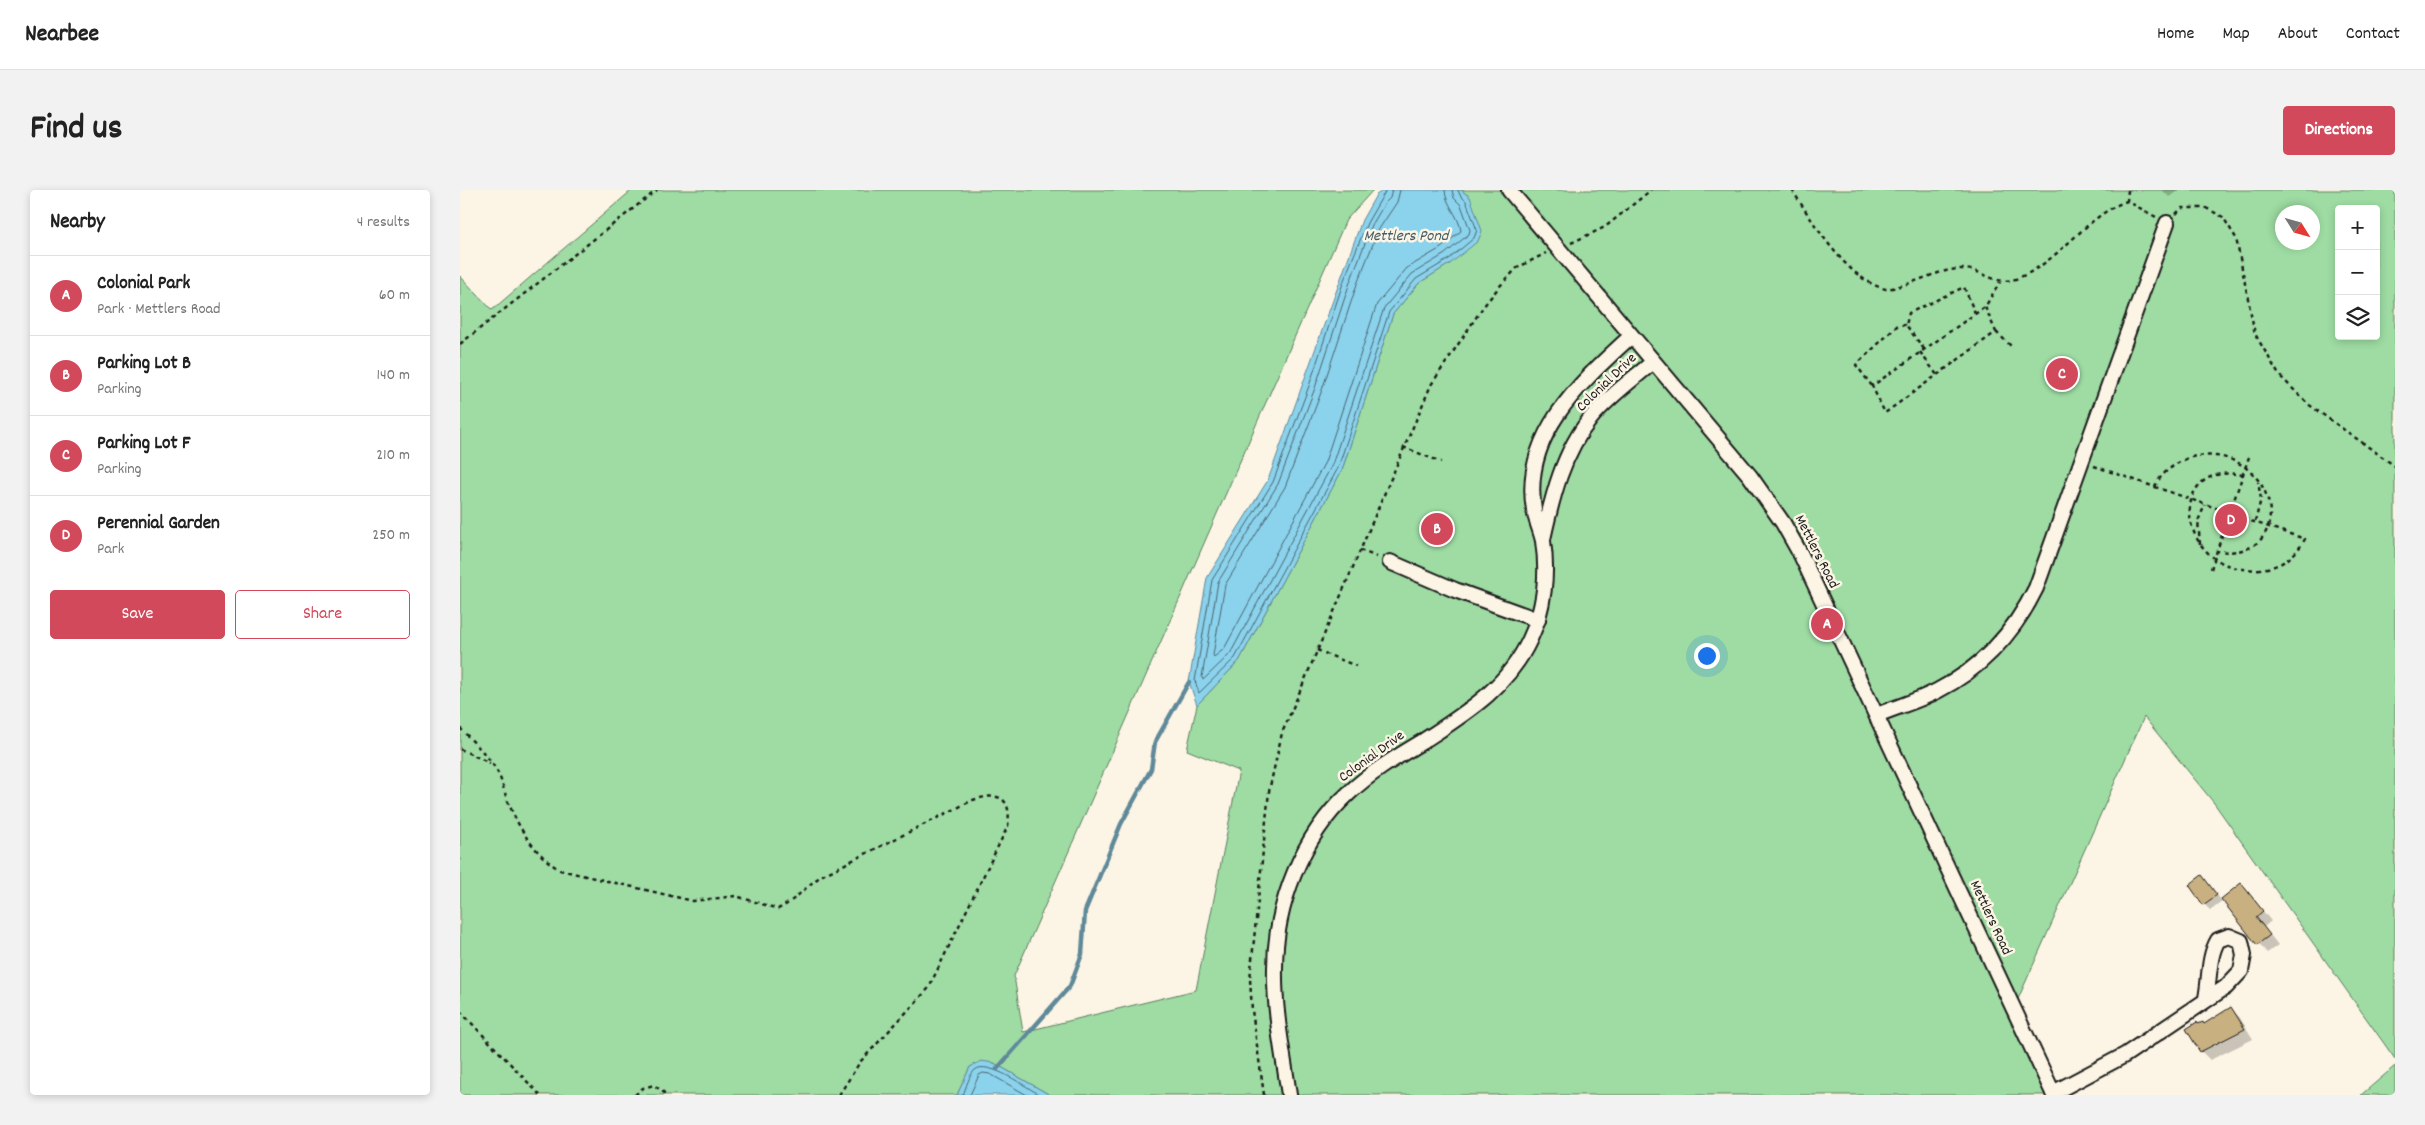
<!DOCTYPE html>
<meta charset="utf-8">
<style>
:root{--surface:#fff;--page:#f2f2f2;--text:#222;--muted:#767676;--line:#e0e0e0;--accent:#d1495b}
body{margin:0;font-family:Dekko,sans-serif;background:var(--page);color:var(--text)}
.controls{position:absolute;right:15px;top:15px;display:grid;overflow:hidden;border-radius:5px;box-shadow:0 2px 8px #0003}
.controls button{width:45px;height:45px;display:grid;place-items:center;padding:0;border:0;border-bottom:1px solid var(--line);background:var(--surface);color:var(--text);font:25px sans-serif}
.compass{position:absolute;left:1815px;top:15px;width:45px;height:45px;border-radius:50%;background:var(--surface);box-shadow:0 2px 8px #0003;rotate:127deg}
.you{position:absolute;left:1246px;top:465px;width:18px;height:18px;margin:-12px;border:4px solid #fff;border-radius:50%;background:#1a73e8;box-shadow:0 0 0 8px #1a73e833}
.badge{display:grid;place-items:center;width:32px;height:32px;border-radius:50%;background:var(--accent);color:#fff;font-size:16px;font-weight:700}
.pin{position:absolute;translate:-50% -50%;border:2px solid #fff;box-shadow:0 1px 5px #0006}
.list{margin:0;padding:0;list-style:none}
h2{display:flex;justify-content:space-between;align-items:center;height:65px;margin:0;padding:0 20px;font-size:21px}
h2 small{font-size:16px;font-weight:400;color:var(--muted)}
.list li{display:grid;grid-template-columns:32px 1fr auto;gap:15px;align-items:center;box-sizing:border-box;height:80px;padding:0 20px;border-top:1px solid var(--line)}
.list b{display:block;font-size:19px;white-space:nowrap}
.list p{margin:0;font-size:16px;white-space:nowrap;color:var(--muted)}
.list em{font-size:16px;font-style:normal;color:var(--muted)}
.actions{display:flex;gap:10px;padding:15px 20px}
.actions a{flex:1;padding:11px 0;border:1px solid var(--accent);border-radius:5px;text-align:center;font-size:18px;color:var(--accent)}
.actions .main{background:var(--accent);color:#fff}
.icon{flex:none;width:28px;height:28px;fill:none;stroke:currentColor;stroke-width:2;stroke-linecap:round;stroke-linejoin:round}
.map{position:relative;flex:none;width:1935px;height:905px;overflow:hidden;border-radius:5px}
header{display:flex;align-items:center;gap:30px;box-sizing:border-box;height:70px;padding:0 25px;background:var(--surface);border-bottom:1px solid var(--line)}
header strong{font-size:24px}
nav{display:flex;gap:28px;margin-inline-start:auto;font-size:18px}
.intro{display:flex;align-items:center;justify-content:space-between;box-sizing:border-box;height:120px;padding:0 30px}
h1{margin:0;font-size:35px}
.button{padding:12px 22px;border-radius:5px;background:var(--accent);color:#fff;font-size:18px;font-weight:700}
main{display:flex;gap:30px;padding:0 30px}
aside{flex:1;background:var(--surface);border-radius:5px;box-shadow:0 2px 8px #0003}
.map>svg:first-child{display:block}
.green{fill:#9edca3;stroke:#5d7c60;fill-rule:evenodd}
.water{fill:#8bd2ec;stroke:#5f8999}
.shadow{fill:#0003}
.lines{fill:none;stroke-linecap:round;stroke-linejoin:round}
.shore{stroke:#48656f;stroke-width:1}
.stream{stroke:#5f8999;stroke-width:4.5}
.building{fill:#c9b080;stroke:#1c1c1c}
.minor-casing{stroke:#1c1c1c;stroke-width:18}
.path{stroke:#1c1c1c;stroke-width:2.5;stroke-dasharray:4 4;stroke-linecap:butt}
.minor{stroke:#fcf5e5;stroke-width:14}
.labels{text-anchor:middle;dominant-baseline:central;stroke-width:5;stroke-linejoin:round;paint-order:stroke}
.street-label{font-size:15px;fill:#1c1c1c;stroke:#fcf5e5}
.water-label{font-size:16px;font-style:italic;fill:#435c65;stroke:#fcf5e5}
</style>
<header>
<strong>Nearbee</strong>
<nav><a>Home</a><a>Map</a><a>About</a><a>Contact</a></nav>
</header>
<div class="intro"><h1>Find us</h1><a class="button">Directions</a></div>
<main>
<aside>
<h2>Nearby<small>4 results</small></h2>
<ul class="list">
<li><span class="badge">A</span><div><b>Colonial Park</b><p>Park · Mettlers Road</p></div><em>60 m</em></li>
<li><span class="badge">B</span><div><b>Parking Lot B</b><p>Parking</p></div><em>140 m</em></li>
<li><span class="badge">C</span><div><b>Parking Lot F</b><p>Parking</p></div><em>210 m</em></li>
<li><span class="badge">D</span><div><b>Perennial Garden</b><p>Park</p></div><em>250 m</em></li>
</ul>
<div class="actions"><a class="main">Save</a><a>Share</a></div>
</aside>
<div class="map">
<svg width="1935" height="905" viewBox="0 0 1935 905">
<rect width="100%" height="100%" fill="#fcf5e5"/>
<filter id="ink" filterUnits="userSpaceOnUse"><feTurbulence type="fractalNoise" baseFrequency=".02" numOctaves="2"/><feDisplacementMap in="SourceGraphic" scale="10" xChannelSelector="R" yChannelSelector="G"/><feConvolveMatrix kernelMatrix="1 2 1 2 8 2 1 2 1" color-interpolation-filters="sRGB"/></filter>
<g filter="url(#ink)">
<g class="green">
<path d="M172,0H913L886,30L554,786L563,842L736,800L779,581L727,560L737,515L779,471L882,280L933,124L959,93L991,73L1010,7L1001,0H1935V869L1754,613L1684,527L1550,827L1588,905H590L534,873L510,877L497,905H0V86L32,120ZM1879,19H1916V146H1879ZM1822,22H1852V52H1822Z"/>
<path d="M1935,876V905H1901Z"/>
</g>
<g class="water">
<path d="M924,0H1001L1010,7L1022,41L1018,51L991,73L959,93L933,124L882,280L779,471L737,515L729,492L747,388L808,290L902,30L916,5Z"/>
<path d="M521,871L534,873L590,905H497L510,877Z"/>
</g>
<g class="shadow">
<path d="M1702,0H1719L1709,7Z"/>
<circle cx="1771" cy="325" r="7"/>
<path d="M1742,686L1761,710L1781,694L1811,731L1804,737L1818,755L1807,763L1763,710L1750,720L1744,714Z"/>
<path d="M1771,818L1780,828L1793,849L1750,870L1741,861L1739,835H1744Z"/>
</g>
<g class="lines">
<g class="shore">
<path d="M926,0L907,33L884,90L849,196L813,292L752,390L735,491L739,503L775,468L878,278L929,122L956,89L989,69L1014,48L1017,40L1006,11L1000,5L998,0"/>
<path d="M932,0L930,8L925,13L912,35L890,92L855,198L818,294L758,392L742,487L743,490L770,464L872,275L924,118L952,84L985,64L1009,44L1010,40L1001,15L994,8L992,0"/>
<path d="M940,0L937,12L919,39L897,94L862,200L825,297L765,395L753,465L754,467L764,459L865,272L917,114L947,78L981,58L1001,41C999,25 985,14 985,0"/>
<path d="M503,905C506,898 509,885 515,880C527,869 568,898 580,905"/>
<path d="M510,905L519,885L523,883L530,884L567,905"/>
</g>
<path class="stream" d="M537,879L610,796L622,764L625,721L661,634L691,579L695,552L729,492"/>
</g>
<g class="building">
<circle cx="1769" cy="323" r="8"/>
<path d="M1742,685L1757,705L1743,715L1729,695Z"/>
<path d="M1781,693L1803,721L1796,727L1810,745L1797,755L1761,709Z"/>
<path d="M1771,817L1785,839L1740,862L1726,839L1737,832L1738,834L1743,832L1744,834Z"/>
</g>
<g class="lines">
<defs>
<g id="minor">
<path d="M1049,0L1290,286L1323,333L1341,365L1594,905"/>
<path d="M1083,349C1092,308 1103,262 1131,228C1148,207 1172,190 1193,172"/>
<path d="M930,372L995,400L1078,430"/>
<path d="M1417,525C1436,517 1458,511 1477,501C1522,478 1554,443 1576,398L1707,33"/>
<path d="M1593,903L1665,865L1766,797L1781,781L1784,765L1781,751L1769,746L1758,750C1748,767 1750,788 1746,808"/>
<path d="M829,905C823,863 814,821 815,778C815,715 842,646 889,603C910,583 935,568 960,553C1004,524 1047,499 1070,449C1084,419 1088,384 1083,351C1081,341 1076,331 1074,320C1061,245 1121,192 1171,146"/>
</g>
</defs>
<use href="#minor" class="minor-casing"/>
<g class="path">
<path d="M1332,0C1354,33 1386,90 1426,99C1451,96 1475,80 1500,79C1524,78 1534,98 1558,88C1601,71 1625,26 1667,11"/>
<path d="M1668,0L1667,11L1696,27"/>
<path d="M1716,24L1722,18H1746L1763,27L1776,48L1795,144L1819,185L1848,214L1935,276"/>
<path d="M1111,53L1145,37L1191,0"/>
<path d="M1525,117L1536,142L1425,223L1412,196L1525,117L1540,92"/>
<path d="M1536,142L1551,156"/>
<path d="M0,154L197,0"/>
<path d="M1464,159L1446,135L1449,123L1504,97L1515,123"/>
<path d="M1460,162L1477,185"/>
<path d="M1412,196L1396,175L1438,135H1446"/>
<path d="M943,257L981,272"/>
<path d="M1634,276L1762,320"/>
<path d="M1695,297C1700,284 1713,275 1726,269C1735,265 1746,265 1756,266C1820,273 1835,371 1757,361"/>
<path d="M1772,316L1789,267"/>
<path d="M1776,326L1845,349C1835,367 1821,377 1800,379C1718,388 1702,269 1783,285"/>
<path d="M1795,332L1801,309L1798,292"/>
<path d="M1740,354L1738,331L1745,315"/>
<path d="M900,360L917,367"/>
<path d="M1751,379L1767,330"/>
<path d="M857,460L896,476"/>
<path d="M0,538C14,553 30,567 39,585C43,595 45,605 49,614C60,641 75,664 100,680L233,711L276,706L318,719C335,711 346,696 361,686L513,610C538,602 552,606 548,636L468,799L400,872L379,905"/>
<path d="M0,559L30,573"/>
<path d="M0,821L80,905"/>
<path d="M175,905L183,898L194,895L207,905"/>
<path d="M804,905L792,820L790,789L809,601L822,543L971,195L1023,117L1039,97L1057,78L1086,63"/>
</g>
<use href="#minor" class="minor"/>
</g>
</g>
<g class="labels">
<g class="street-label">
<text transform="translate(1147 193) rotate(-44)">Colonial Drive</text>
<text transform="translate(1356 362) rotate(63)">Mettlers Road</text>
<text transform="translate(912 567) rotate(-36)">Colonial Drive</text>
<text transform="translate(1530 728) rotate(65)">Mettlers Road</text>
</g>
<g class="water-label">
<text x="946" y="46">Mettlers Pond</text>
</g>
</g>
</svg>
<div class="controls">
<button>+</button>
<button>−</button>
<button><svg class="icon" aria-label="layers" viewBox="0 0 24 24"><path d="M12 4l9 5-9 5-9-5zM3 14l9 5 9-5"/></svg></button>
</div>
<svg class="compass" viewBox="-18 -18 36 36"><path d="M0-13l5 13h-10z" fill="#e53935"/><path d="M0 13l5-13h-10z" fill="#767676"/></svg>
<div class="you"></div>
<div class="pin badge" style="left:1367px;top:434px">A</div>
<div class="pin badge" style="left:977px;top:339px">B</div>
<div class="pin badge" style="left:1602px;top:184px">C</div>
<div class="pin badge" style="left:1771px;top:330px">D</div>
</div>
</main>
